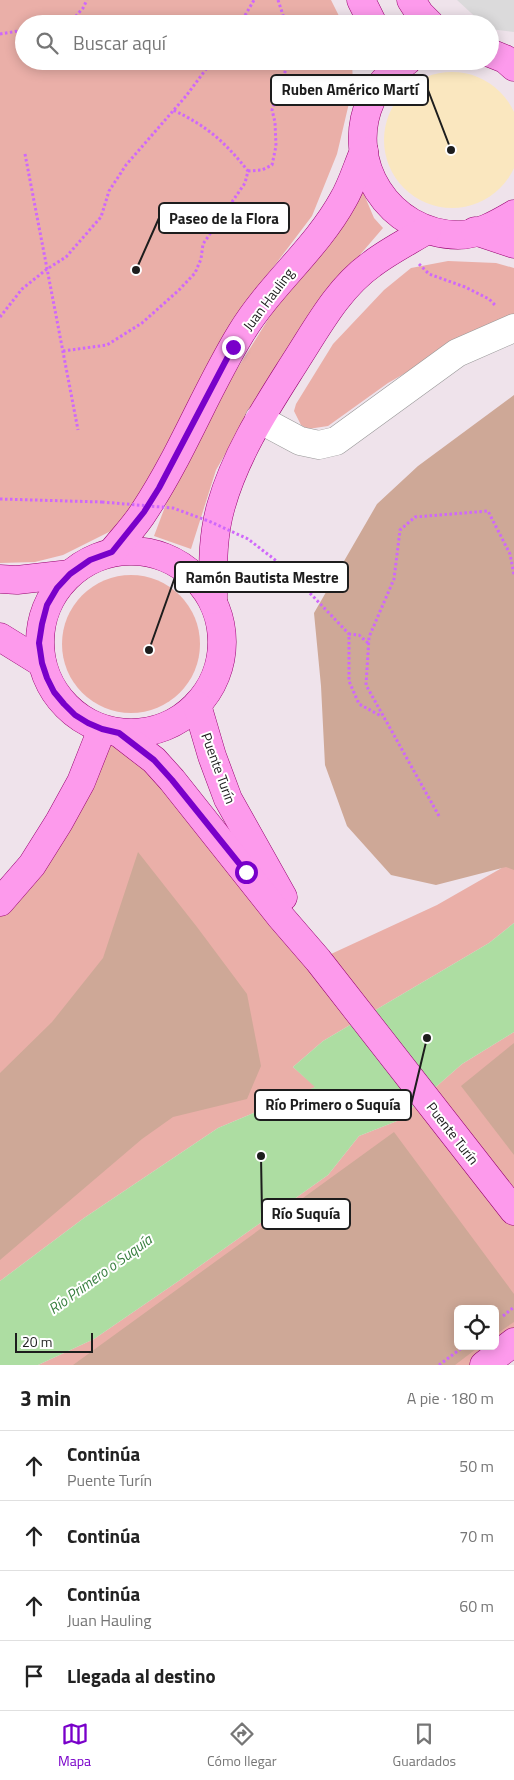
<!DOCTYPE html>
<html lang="es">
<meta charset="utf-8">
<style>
:root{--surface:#fff;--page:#f6f6f6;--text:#222;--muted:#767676;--line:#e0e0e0;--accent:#7900ca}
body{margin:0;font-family:"Titillium Web",sans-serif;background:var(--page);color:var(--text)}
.controls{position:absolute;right:15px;bottom:15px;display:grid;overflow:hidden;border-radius:8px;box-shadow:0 2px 12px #0003}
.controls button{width:45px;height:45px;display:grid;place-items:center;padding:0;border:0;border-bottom:1px solid var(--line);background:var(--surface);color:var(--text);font:25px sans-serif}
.scale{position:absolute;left:15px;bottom:12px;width:78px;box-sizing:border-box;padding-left:5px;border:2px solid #1d1d1d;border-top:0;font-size:14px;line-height:18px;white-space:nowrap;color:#1d1d1d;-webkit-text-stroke:4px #fff;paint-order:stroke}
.stop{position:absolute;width:15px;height:15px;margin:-11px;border:4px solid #7900ca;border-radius:50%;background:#fff}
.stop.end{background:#7900ca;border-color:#fff;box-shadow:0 1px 5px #0008}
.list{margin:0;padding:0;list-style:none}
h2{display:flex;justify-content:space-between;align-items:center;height:65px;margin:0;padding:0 20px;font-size:21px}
h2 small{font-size:16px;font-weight:400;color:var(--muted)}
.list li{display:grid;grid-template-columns:32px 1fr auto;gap:15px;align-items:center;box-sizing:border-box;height:70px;padding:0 20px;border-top:1px solid var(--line)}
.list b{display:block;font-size:19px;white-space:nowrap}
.list p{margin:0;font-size:16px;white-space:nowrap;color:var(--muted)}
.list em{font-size:16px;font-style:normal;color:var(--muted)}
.icon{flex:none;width:28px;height:28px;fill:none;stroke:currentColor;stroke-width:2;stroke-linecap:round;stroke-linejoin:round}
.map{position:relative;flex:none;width:514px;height:1365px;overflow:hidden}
.search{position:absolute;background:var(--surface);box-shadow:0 2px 12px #0003;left:15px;right:15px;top:15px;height:55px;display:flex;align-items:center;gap:12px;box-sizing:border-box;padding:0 18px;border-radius:28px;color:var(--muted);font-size:19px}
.sheet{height:345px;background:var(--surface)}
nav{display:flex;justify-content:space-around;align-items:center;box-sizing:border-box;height:70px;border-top:1px solid var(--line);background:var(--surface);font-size:14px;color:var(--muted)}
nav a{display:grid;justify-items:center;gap:2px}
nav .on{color:var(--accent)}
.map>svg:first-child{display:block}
.residential{fill:#dbdadb}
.grass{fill:#eaafa8;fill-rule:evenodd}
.forest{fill:#cea897}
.park{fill:#fae7bf}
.water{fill:#addda2}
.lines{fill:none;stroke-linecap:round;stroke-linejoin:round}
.minor-casing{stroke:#979797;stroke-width:29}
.major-casing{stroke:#96006e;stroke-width:29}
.path{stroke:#cf67fb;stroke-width:3;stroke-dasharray:2.5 2.5;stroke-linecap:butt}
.minor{stroke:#fff;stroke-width:28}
.major{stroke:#fd9aec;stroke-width:28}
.path-bridge{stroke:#cf67fb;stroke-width:3;stroke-dasharray:2.5 2.5;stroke-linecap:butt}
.route{stroke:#7900ca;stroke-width:6}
.labels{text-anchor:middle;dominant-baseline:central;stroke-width:4;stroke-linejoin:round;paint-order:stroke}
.street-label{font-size:14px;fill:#1d1d1d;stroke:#fff}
.water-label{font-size:15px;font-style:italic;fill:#387f3f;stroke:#fff}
.leader{fill:none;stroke:#1d1d1d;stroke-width:2}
.callout-dot{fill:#1d1d1d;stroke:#fff;stroke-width:2}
.callout{fill:#fff;stroke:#1d1d1d;stroke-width:2}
.callout-label{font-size:15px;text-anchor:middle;font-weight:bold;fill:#1d1d1d}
</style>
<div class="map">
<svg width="514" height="1365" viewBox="0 0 514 1365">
<rect width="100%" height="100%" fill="#efe3eb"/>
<path class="residential" d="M457,0H514V32L490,29V24H483Z"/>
<g class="grass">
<path d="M0,0H331L343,24H24V61H352L353,86L337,154L312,216L231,323L147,481L121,526L63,555L35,562L0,563Z"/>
<path d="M363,192L374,218L383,228L316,306L250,411L216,470L191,549L154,536L183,459L219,398L287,289Z"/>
<path d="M448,261L496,263L514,268V314L491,324L388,383L328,426L308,429L301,425L294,411L296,404L333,344L384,290L411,268Z"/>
<circle cx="131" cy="644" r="69"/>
<path d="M119,733L318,960L437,905L514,861V923L489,943L323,1041L293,1067L316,1087L218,1128L84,1218L0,1281V902L81,782Z"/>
<path d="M514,1032V1342L484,1365H38L94,1339L180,1280L328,1175L359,1136L397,1121L462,1064ZM458,1309H495V1346H458Z"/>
</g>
<g class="forest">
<path d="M514,395V870L506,867L436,885L391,875L347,826L325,765L321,686L314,613L377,504L418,466Z"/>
<path d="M138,852L197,927L247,994L261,1066L247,1099L173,1117L142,1139L0,1260V1073L52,1022L103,958Z"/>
<path d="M514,1043V1155L461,1086Z"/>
<path d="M394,1132L514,1294V1322L495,1335V1309H458V1346H480L455,1365H73Z"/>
</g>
<circle class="park" cx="452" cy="140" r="68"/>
<path class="water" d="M514,923V1032L462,1064L397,1121L359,1136L328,1175L180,1280L94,1339L38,1365H0V1281L84,1218L218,1128L315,1087L293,1067L323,1041L489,943Z"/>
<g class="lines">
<defs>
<path id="minor" d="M259,419L300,441L319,445L336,441L457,353L514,328"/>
<g id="major">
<path d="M361,0L373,24"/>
<path d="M411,0L420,14L430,24"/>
<path d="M490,53L505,59L514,67"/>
<path d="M407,61C393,71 379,83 371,100C343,162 389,234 458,235C478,235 497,224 514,214"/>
<path d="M475,231L514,244"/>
<circle cx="131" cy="642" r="91"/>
<path d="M112,552C123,538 136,525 145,510C182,454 206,390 241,333C270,285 316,249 343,200C352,185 357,167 364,151"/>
<path d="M0,579L17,580L70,574"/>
<path d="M213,600C213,568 212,537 221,506C236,453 266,408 295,362C317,328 338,288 372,264C389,251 409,241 427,230"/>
<path d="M0,637L42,663"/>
<path d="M197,705L212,756L228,799L283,897"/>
<path d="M119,733L154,760L172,780L280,916L318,960L514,1211"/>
<path d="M0,902L32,865L59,822L81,782L102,729"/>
<path d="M484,1365L514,1342"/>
</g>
</defs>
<use href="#minor" class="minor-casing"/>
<use href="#major" class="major-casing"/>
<g class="path">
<path d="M278,0L286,24"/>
<path d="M69,24L83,8L87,0"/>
<path d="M240,24L254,0"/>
<path d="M0,34L24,30"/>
<path d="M25,154L78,430"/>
<path d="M248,171L262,170L272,165L276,146L275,122L272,110L285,72L287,61"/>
<path d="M419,264L429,274L465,287L489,299L496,306"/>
<path d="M0,317L22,289L47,269L66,257L101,217L109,191L126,165L186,96L212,61"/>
<path d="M63,351L107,345L142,323L179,290L195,273L201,259L203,244L245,183L248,171C225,142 207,126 173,110"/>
<path d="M0,499L102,502"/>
<path d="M368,643L359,635L349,634V681L359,704L381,716"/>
<path d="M439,816L366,685L369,637L394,579L400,530L415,517L488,511L510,554L514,575"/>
<path d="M503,1316L514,1307"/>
<path d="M439,1365L463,1347"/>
</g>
<use href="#minor" class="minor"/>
<use href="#major" class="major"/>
<path class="path-bridge" d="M102,502L173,508L211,522L248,539L287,569L349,634"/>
</g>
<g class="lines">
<path class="route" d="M233,347L159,488L144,512L112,552L90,560L70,574L57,588L47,605L42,624L39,643L42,663L47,678L54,692L64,704L75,715L88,723L102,729L119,733L154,760L172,780L246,872"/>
</g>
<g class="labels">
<g class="street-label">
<text transform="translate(268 299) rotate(-53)">Juan Hauling</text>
<text transform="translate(219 768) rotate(70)">Puente Turín</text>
<text transform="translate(453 1133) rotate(52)">Puente Turín</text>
</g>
<g class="water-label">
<text transform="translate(100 1274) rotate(-36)">Río Primero o Suquía</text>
</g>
</g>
<path class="leader" d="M451 150L428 90M136 270L159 218M149 650L175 577M427 1038L411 1105M261 1156L262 1214"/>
<g class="callout-dot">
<circle cx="451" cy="150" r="5"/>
<circle cx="136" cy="270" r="5"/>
<circle cx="149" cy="650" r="5"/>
<circle cx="427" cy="1038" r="5"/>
<circle cx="261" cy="1156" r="5"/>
</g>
<g class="callout">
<rect x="271" y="75" width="157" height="30" rx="5"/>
<rect x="159" y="203" width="130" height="30" rx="5"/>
<rect x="175" y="562" width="173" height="30" rx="5"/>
<rect x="255" y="1090" width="156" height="30" rx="5"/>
<rect x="262" y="1199" width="88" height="30" rx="5"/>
</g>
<g class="callout-label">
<text x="350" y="95">Ruben Américo Martí</text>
<text x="224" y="224">Paseo de la Flora</text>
<text x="262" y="583">Ramón Bautista Mestre</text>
<text x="333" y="1110">Río Primero o Suquía</text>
<text x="306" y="1219">Río Suquía</text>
</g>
</svg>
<div class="controls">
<button><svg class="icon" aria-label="locate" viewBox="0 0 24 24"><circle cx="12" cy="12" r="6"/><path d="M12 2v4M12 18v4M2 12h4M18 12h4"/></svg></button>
</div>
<div class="scale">20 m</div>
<div class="stop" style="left:246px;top:872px"></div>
<div class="stop end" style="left:233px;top:347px"></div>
<div class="search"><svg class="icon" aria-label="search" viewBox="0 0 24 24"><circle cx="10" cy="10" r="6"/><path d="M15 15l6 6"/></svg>Buscar aquí</div>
</div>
<section class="sheet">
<h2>3 min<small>A pie · 180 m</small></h2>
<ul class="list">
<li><svg class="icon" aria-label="ahead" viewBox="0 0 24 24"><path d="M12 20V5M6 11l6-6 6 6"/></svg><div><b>Continúa</b><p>Puente Turín</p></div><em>50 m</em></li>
<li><svg class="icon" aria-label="ahead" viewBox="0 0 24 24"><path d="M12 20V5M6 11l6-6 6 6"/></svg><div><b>Continúa</b></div><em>70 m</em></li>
<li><svg class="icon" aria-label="ahead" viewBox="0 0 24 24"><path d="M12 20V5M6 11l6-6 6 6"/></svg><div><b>Continúa</b><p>Juan Hauling</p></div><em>60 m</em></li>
<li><svg class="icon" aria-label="arrive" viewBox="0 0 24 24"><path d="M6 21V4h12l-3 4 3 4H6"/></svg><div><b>Llegada al destino</b></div></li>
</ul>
</section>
<nav>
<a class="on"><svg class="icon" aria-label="map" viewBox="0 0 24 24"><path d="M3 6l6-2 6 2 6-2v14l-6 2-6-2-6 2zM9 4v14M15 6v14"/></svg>Mapa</a>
<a><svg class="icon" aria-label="directions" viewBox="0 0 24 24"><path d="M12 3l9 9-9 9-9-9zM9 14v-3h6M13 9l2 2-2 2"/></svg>Cómo llegar</a>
<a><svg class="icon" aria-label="saved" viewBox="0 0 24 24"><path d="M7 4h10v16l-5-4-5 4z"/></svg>Guardados</a>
</nav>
